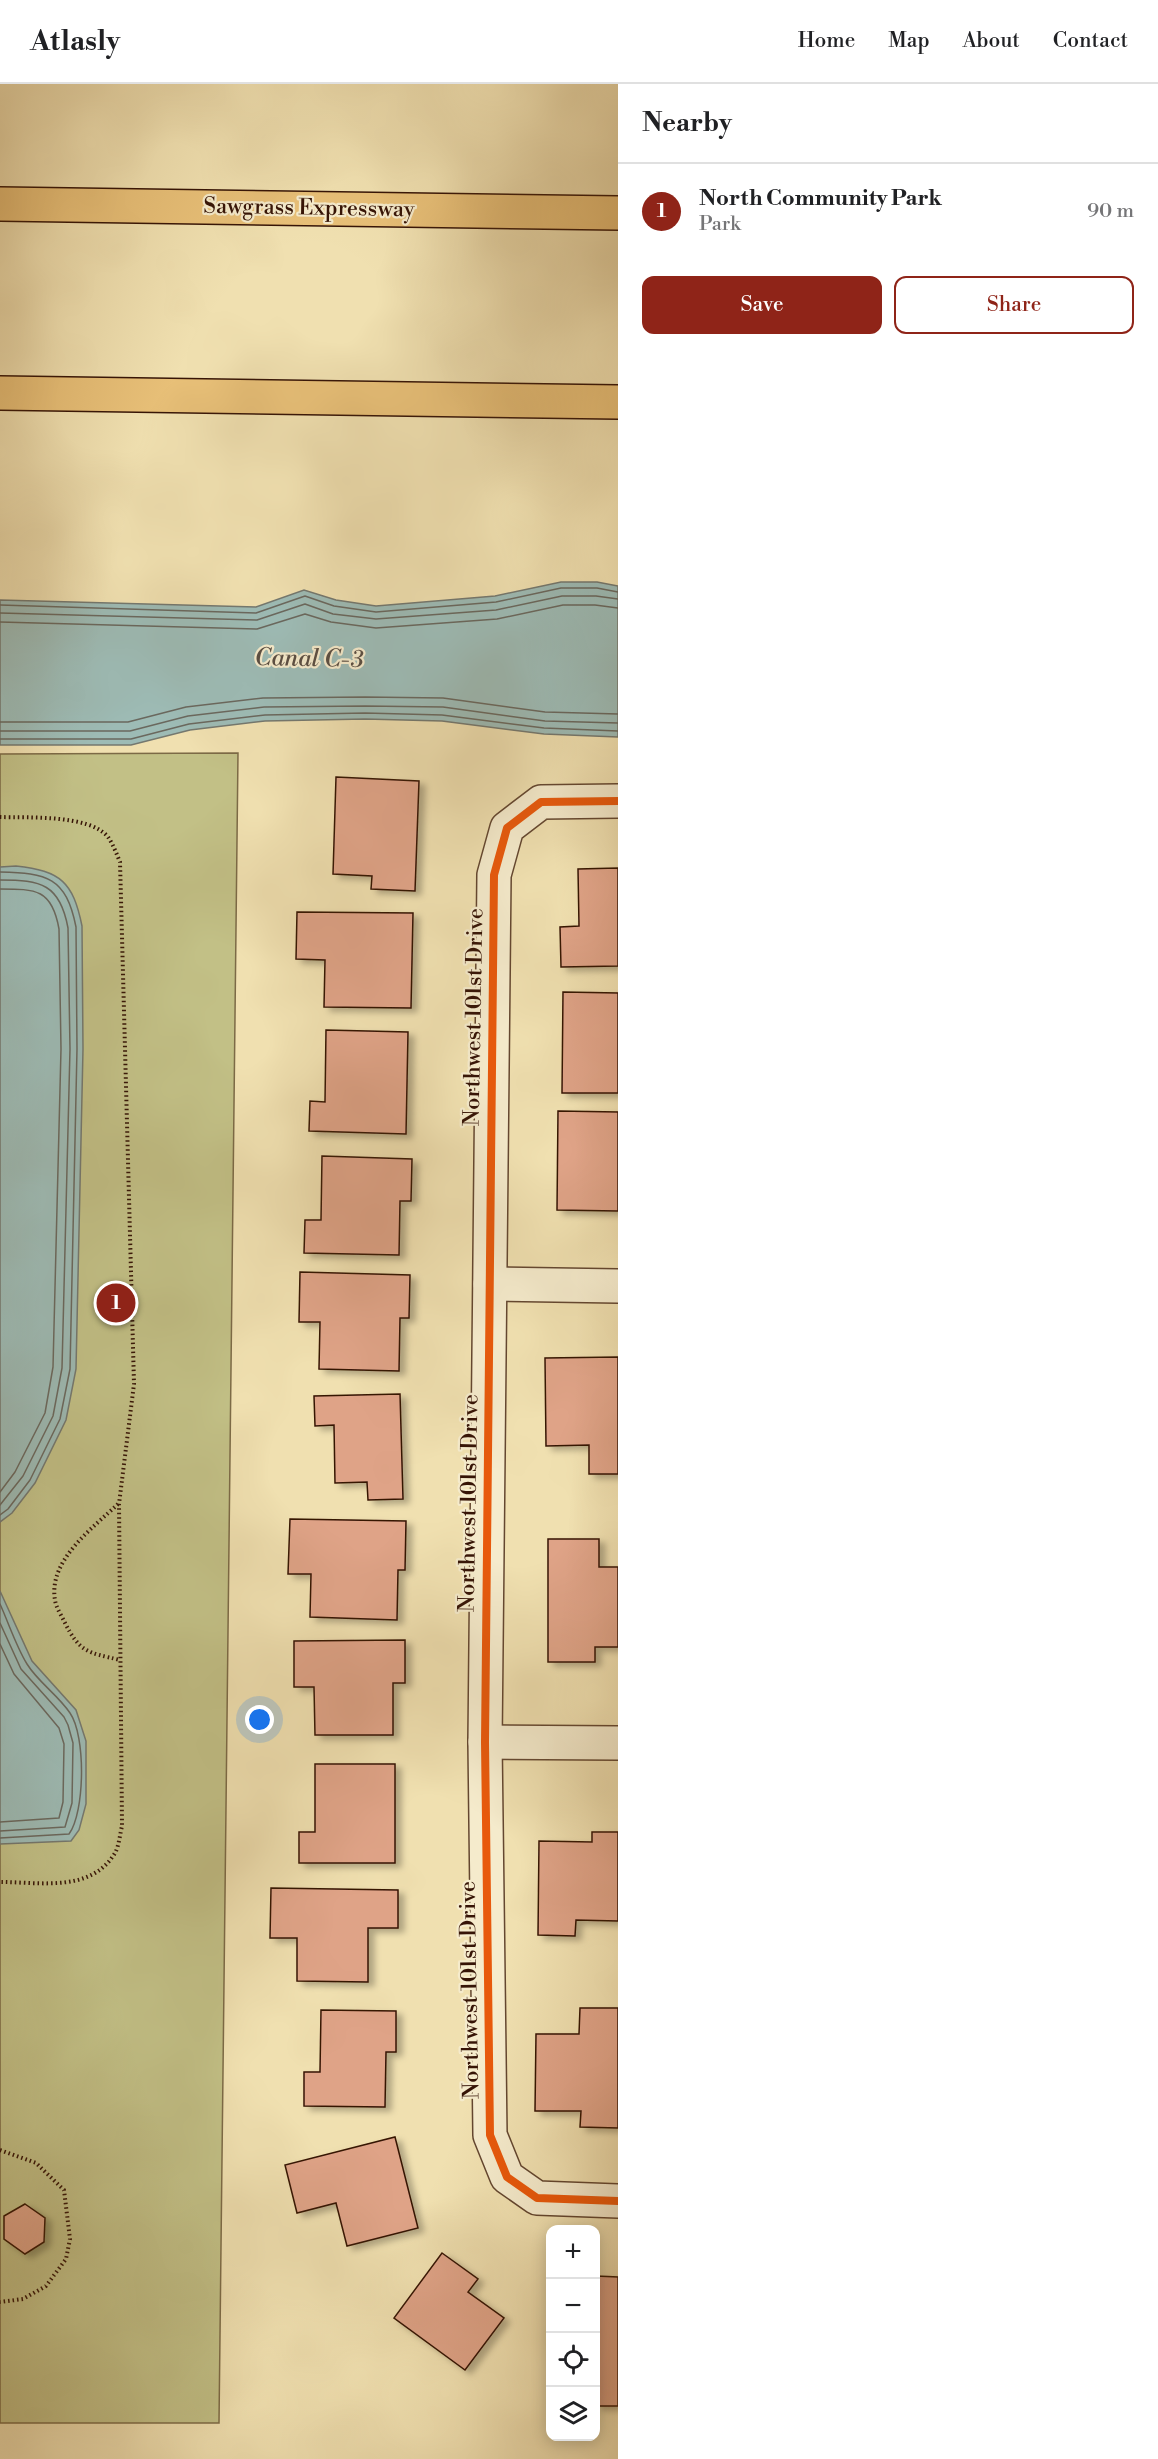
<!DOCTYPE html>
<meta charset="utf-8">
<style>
:root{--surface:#fff;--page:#f2f2f2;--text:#202124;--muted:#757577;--line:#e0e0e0;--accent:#8f2418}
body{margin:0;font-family:"Libre Bodoni",serif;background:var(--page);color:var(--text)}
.controls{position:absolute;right:18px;bottom:18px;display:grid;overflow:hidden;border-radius:12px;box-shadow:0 3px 15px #0003}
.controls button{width:54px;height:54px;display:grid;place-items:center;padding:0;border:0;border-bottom:2px solid var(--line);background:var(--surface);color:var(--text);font:30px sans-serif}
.you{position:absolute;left:260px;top:1636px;width:21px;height:21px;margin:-15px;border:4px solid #fff;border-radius:50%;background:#1a73e8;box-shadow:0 0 0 9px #1a73e833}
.badge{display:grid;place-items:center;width:39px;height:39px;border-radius:50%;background:var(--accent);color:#fff;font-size:20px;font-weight:700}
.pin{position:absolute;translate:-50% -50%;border:3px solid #fff;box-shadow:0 2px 6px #0006}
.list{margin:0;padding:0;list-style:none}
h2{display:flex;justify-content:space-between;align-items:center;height:78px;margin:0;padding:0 24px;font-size:26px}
h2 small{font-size:20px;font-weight:400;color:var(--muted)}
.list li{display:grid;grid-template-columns:39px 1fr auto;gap:18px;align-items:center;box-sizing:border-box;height:96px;padding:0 24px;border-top:2px solid var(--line)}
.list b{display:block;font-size:22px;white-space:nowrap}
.list p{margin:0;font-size:20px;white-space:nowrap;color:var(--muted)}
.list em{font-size:20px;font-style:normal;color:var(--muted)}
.actions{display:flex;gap:12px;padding:18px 24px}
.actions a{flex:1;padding:14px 0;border:2px solid var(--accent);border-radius:12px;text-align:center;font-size:21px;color:var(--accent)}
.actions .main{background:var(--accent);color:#fff}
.icon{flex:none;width:33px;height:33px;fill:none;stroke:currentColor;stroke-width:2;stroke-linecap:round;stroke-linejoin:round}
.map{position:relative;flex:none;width:618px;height:2375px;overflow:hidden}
header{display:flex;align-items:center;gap:36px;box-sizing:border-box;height:84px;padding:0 30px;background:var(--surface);border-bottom:2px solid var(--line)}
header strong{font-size:28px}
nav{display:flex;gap:33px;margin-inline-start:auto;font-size:21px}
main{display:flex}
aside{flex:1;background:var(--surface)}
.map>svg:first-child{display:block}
.green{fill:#c2c086;stroke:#7c6a46;stroke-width:1.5}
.water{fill:#9dbbb5;stroke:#74786f;stroke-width:1.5}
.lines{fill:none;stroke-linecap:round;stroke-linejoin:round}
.shore{stroke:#6a685e;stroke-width:1.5}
.building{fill:#dfa387;stroke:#361406;stroke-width:1.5;filter:url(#shadow)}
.street-casing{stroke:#644730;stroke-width:36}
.highway-casing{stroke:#361406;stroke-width:36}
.path{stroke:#361406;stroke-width:4;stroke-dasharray:1.5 3;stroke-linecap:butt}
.street{stroke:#f5ebcc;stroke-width:33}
.highway{stroke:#e8c078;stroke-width:33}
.cycleway-casing{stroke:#f5ebcc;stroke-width:11}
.cycleway{stroke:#e8590c;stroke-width:8}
.labels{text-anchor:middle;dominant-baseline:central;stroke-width:4.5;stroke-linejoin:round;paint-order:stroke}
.street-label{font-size:22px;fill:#361406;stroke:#f5ebcc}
.water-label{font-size:24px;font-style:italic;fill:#5a4e43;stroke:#f5ebcc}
</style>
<header>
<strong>Atlasly</strong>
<nav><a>Home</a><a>Map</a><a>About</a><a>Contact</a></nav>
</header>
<main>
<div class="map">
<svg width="618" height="2375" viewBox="0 0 618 2375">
<defs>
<filter id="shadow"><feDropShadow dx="6" dy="4" stdDeviation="3" flood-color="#0004"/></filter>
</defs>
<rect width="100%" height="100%" fill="#f0e0b0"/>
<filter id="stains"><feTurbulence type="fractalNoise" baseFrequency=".00333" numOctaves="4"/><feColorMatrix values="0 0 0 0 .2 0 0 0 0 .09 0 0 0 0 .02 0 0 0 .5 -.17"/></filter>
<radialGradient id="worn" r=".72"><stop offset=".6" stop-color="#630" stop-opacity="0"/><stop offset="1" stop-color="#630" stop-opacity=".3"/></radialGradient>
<path class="green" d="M238,669L219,2339H0V670Z"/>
<g class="water">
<path d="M561,498H597L618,502V653L544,650L442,637L365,635L265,637L190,646L131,661H0V516L256,523L304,506L336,516L376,522L495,512Z"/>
<path d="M16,782C61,787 73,798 82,842L83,965L76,1285L66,1336L35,1399L12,1429L0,1438V783Z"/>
<path d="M0,1507L32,1577L76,1626L86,1657V1720L79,1746L71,1757L0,1760Z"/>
</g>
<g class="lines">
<g class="shore">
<path d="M0,521L256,529L305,512L334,522L376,528L496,518L561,504H597L618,508"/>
<path d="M0,529L257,536L305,520L333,530L376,535L496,526L562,512H596L618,515"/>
<path d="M0,538L257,545L305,530L331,538L376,544L497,535L563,521H595L618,524"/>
<path d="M0,638H128L186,623L263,614L365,613L443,614L545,628L618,630"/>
<path d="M0,647H130L188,632L264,623L365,622L443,623L545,637L618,639"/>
<path d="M0,655H131L189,640L265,631L365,629L442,631L544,644L618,647"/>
<path d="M0,788C47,789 66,793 76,843L77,965L70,1285L60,1335L30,1396L8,1425L0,1431"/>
<path d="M0,796C41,796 60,800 68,844L70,965L62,1284L53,1332L23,1392L0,1421"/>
<path d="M0,805C36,805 52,805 59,845L61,965L53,1283L45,1329L15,1388L0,1408"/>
<path d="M0,1520C9,1540 16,1562 27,1580C38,1598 58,1611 70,1629C86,1652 85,1728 69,1750L0,1754"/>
<path d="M0,1539L21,1585L64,1633L68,1641L73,1659L72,1719L65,1743L0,1747"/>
<path d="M0,1560L14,1590L59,1644L64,1660L63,1718L59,1734L0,1738"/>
</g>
</g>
<g class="building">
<path d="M336,693L419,697L415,807L371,805L372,792L333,790Z"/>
<path d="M618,784V882L561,883L560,843L579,842L578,785Z"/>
<path d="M297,828L413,829L411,924L324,923L325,876L296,875Z"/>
<path d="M563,908L618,909V1009H562Z"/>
<path d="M326,946L408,948L406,1050L309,1047L310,1017L325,1018Z"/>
<path d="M558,1027L618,1028V1127L557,1126Z"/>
<path d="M322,1072L412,1075L411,1117H400L399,1171L304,1169L305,1136H321Z"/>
<path d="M300,1188L410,1191L409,1234H400L399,1287L319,1285L320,1238H299Z"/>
<path d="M618,1273V1390H589V1361L546,1362L545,1274Z"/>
<path d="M400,1310L403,1415L368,1416L367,1398L335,1399L334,1341L315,1342L314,1312Z"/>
<path d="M290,1435L406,1437L405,1486H398L397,1536L310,1533L311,1490H288Z"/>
<path d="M548,1455H599V1483H618V1563H595V1578H548Z"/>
<path d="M405,1556V1599H393V1651H315L314,1603H294V1557Z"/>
<path d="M315,1680H395V1779H299V1748H315Z"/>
<path d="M592,1748H618V1837L576,1836L575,1852L538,1851L539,1757L592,1758Z"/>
<path d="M271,1804L398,1806V1844H368V1898L297,1897V1854H270Z"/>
<path d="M580,1924H618V2044L580,2043L581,2027H535L536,1950H579Z"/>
<path d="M321,1926L396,1927V1968H386L385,2023L304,2022V1988H320Z"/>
<path d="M395,2053L418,2144L347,2162L336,2119L297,2129L285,2081Z"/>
<path d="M25,2120L45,2134L44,2158L25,2170L4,2155V2132Z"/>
<path d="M442,2169L478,2195L468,2208L504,2234L465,2286L394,2234Z"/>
<path d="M596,2192L618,2193V2322H596Z"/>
</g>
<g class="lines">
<defs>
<g id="street">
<path d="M618,717L541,718L507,744L494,791L485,1658L490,2051L507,2093L537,2114L618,2117"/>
<path d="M490,1200L618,1202"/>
<path d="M485,1658L618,1659"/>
</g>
<g id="highway">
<path d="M0,120L618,129"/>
<path d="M0,309L618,318"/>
</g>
</defs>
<use href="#street" class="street-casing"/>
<use href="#highway" class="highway-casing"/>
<g class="path">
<path d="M0,733C27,734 89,730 108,753C113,760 117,771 120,778L134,1300L119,1420L122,1742C120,1750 119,1762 115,1769C91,1809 40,1798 0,1798"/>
<path d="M118,1420C93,1444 48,1476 55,1516C56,1523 61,1531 64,1537C80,1569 87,1568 120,1576"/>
<path d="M0,2066L36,2079L64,2106L70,2155L66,2175L46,2202L23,2215L0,2218"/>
</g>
<use href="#street" class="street"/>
<use href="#highway" class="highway"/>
<defs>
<path id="cycleway" d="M618,717L541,718L507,744L494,791L485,1658L490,2051L507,2093L537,2114L618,2117"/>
</defs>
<use href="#cycleway" class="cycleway-casing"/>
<use href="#cycleway" class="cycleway"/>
</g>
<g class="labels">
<g class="street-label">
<text transform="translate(309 124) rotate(1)">Sawgrass Expressway</text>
<text transform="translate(474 933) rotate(-89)">Northwest 101st Drive</text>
<text transform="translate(469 1419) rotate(-89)">Northwest 101st Drive</text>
<text transform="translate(470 1906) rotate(-91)">Northwest 101st Drive</text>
</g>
<g class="water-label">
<text transform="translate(309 575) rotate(1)">Canal C-3</text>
</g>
</g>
<rect width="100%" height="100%" filter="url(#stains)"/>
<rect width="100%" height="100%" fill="url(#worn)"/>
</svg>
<div class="controls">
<button>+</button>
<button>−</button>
<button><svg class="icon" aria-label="locate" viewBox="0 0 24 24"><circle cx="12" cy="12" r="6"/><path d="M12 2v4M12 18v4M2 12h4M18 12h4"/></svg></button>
<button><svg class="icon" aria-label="layers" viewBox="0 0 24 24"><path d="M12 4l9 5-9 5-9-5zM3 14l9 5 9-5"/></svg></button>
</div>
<div class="you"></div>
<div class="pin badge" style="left:116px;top:1219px">1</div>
</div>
<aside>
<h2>Nearby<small></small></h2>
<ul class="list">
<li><span class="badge">1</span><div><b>North Community Park</b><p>Park</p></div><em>90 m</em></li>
</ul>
<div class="actions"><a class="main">Save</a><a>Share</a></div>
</aside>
</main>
